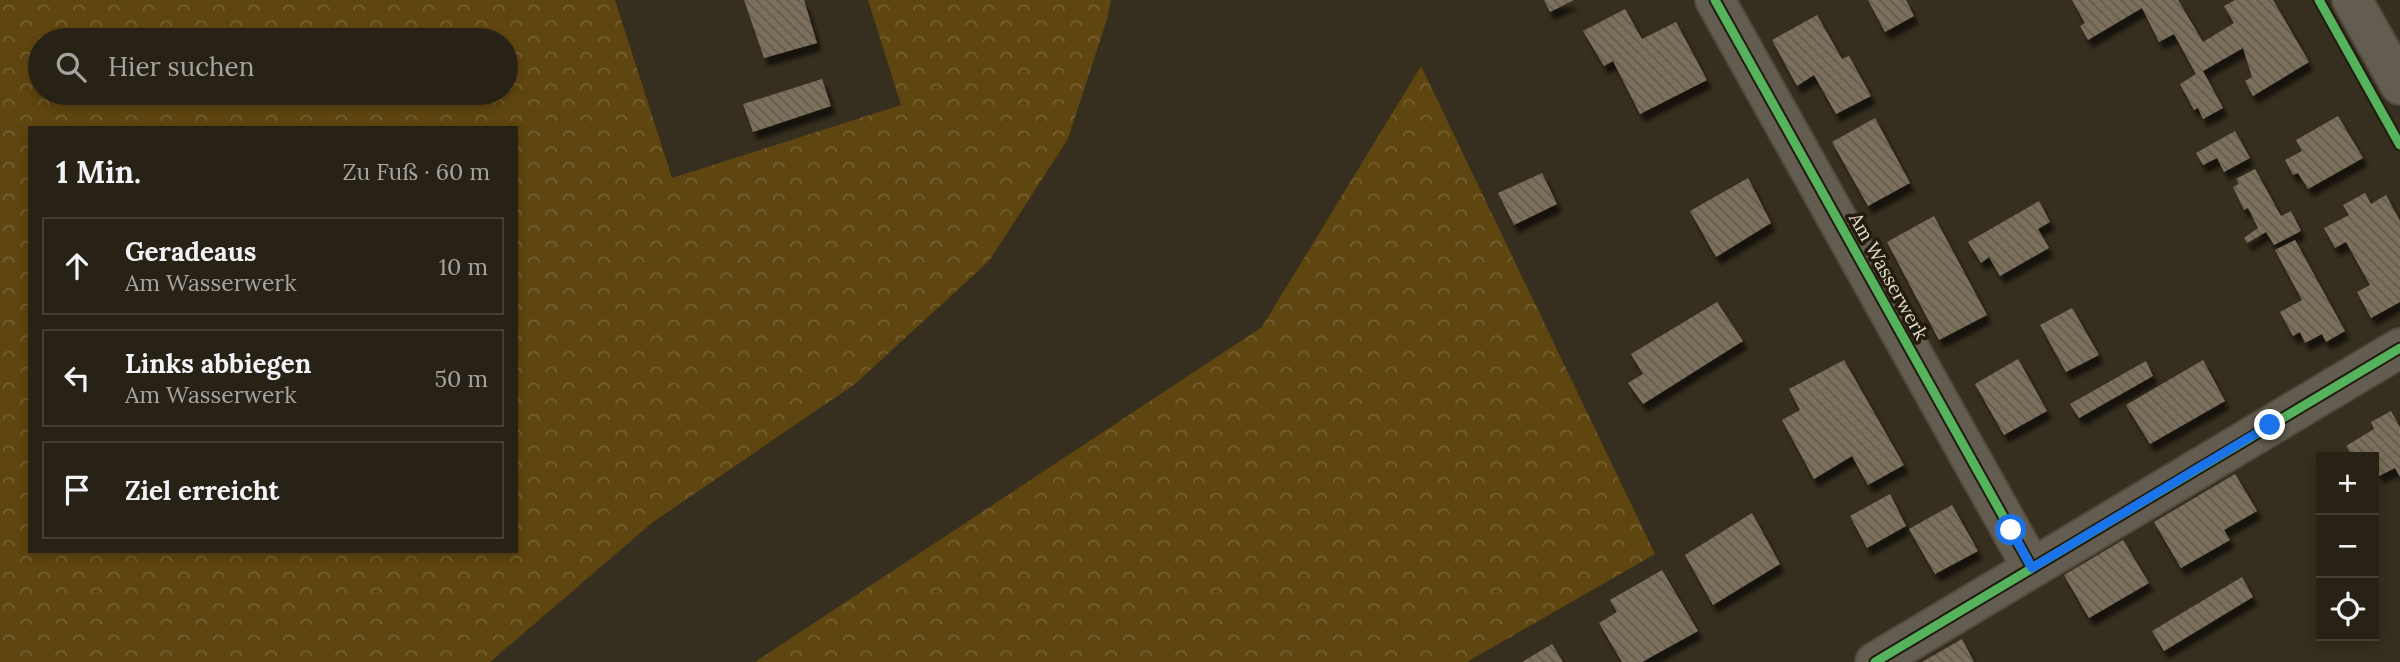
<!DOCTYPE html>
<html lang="de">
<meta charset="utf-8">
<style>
:root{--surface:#282216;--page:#342f23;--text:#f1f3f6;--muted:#a5a4a1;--line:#443f35}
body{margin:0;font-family:Lora,serif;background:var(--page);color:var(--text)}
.controls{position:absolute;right:21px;bottom:21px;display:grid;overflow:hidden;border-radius:0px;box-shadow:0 4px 10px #0003}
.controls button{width:63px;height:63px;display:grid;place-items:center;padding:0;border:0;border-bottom:2px solid var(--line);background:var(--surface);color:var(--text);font:35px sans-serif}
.stop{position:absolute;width:21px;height:21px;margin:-16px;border:5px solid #1a73e8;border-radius:50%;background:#fff}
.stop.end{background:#1a73e8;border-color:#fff;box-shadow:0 2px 7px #0008}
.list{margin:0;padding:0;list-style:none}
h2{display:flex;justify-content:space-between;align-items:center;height:91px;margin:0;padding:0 28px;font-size:30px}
h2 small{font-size:23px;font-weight:400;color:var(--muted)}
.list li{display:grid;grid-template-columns:46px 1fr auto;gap:21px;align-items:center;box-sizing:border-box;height:98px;margin:0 14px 14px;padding:0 14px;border:2px solid var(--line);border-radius:0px}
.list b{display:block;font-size:26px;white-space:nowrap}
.list p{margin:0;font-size:23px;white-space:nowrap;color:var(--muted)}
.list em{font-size:23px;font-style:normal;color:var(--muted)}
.icon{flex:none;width:38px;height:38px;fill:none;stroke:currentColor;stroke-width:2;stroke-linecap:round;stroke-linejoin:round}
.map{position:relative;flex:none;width:2400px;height:662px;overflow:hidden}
.search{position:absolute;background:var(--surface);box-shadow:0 4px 10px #0003;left:28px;top:28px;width:490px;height:77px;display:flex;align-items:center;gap:18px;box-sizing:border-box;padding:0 24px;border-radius:38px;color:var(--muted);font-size:26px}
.panel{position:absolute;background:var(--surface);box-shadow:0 4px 10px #0003;left:28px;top:126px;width:490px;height:427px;border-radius:0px}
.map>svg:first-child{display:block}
.forest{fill:url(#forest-crowns);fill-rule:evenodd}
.building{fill:url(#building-back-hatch);filter:url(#shadow)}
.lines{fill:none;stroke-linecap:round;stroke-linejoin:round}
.minor-casing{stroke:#50493c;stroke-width:42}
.secondary-casing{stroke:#50493c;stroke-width:42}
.minor{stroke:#635d51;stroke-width:38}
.secondary{stroke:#635d51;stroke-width:38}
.cycleway-casing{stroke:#221b0e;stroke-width:13}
.cycleway{stroke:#56b35d;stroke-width:9}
.route{stroke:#1a73e8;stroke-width:9}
.labels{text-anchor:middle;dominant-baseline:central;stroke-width:7;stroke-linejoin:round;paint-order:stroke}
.street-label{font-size:19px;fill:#e2d9c8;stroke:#221b0e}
</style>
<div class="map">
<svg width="2400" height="662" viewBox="0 0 2400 662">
<defs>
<pattern id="forest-crowns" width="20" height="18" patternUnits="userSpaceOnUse" patternTransform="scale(1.75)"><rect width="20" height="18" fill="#5f450f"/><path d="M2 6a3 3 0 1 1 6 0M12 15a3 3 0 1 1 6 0" fill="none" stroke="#765f30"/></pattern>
<pattern id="building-back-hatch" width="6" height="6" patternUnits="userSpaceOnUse" patternTransform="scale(1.75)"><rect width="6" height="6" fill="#7b705c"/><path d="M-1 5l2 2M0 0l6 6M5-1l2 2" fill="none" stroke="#625b4e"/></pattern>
<filter id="shadow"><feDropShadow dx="4.5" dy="8" stdDeviation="2" flood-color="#0009"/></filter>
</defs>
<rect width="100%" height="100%" fill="#362e1e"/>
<g class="forest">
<path d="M0,0H615L672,178L901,105L868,0H1111L1107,19L1068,139L989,261L855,384L653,522L490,662H0ZM506,40V93H40V40ZM30,128H516V551H30Z"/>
<path d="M1421,66L1655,554L1467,662H755L1262,327Z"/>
</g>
<g class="building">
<path d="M744,0H804L817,43L764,58Z"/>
<path d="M1544,0H1574L1550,12Z"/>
<path d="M1868,0H1906L1914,16L1885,32Z"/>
<path d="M2072,0H2178L2203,42L2234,23L2224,6L2235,0H2273L2309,62L2253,96L2245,81L2252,77L2243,48L2203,71L2223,108L2203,119L2198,108L2194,110L2180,84L2196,74L2174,34L2159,42L2142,8L2088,40L2080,26L2085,23Z"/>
<path d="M1625,9L1642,39L1676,22L1707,80L1640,114L1613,61L1604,66L1583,31Z"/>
<path d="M1817,15L1842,59L1849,56L1871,96L1836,114L1814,75L1797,86L1772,40Z"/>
<path d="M822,79L831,106L753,132L743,104Z"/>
<path d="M2338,116L2363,158L2308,189L2298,173L2293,175L2285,160L2302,151L2296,140Z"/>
<path d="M1875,118L1910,183L1868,206L1832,142Z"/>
<path d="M2235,131L2250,158L2224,172L2217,158L2203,165L2196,153Z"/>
<path d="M2255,169L2281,216L2291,211L2301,231L2274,245L2266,232L2247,243L2244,238L2258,228L2248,208L2244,210L2233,187L2239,184L2236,179Z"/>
<path d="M1542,173L1557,204L1514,225L1498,193Z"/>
<path d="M1748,178L1771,223L1716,257L1690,211Z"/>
<path d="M2365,193L2371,204L2386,195L2400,221V302L2371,318L2357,292L2370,285L2346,242L2335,248L2324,228L2349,215L2343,205Z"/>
<path d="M2039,201L2050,222L2038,229L2049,248L2000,276L1989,257L1981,263L1968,242Z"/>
<path d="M1934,216L1987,315L1939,340L1887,242Z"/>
<path d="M2295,240L2345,331L2326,342L2322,334L2305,343L2300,332L2293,336L2280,312L2302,300L2275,250Z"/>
<path d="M1717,302L1743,341L1643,404L1628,383L1643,374L1631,354Z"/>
<path d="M2072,308L2099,355L2066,372L2040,325Z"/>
<path d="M2018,359L2047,411L2004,435L1975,384Z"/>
<path d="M1844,360L1904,465L1868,485L1852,456L1814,479L1782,420L1800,410L1789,389Z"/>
<path d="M2203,360L2225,401L2150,444L2126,405Z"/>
<path d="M2146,361L2153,376L2079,418L2070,404Z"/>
<path d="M2391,411L2400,427V477L2395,468L2379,476L2374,466V457H2353L2346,446L2374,429L2371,422Z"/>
<path d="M2235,474L2257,511L2224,530L2230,540L2181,568L2154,522Z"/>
<path d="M1890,494L1906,526L1867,548L1850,516Z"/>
<path d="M1952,505L1978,551L1935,574L1909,529Z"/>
<path d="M1752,513L1780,564L1713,605L1685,555Z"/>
<path d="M2123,540L2149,583L2089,618L2064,575Z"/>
<path d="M1662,570L1698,631L1642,662H1622L1599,623L1617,612L1610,600Z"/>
<path d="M2242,577L2253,597L2164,651L2152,631Z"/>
<path d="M1962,639L1974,662H1922Z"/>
<path d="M1552,644L1563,662H1522Z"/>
</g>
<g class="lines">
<defs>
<g id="minor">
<path d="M1715,0L2032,568"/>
<path d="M1875,662L2400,348"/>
</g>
<path id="secondary" d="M2352,0L2400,85"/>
</defs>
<use href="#minor" class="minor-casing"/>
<use href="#secondary" class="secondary-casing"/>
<use href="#minor" class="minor"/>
<use href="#secondary" class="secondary"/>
<defs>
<g id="cycleway">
<path d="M1715,0L2032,568"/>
<path d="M2319,0L2400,145"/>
<path d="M1875,662L2400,348"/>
</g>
</defs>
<use href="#cycleway" class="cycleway-casing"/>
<use href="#cycleway" class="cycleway"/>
</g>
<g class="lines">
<path class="route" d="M2011,530L2032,568L2270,425"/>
</g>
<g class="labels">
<g class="street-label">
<text transform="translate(1889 276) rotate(61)">Am Wasserwerk</text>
</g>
</g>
</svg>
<div class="controls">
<button>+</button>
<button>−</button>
<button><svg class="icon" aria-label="locate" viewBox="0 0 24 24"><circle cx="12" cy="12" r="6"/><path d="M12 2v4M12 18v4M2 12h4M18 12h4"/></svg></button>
</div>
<div class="stop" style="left:2011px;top:530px"></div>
<div class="stop end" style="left:2270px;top:425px"></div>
<div class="search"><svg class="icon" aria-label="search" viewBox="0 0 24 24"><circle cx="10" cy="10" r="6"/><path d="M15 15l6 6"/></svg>Hier suchen</div>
<section class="panel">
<h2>1 Min.<small>Zu Fuß · 60 m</small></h2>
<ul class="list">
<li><svg class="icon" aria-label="ahead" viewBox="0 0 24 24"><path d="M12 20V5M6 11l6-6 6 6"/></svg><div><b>Geradeaus</b><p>Am Wasserwerk</p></div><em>10 m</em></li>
<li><svg class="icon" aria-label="left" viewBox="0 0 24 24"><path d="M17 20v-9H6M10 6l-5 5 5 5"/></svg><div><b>Links abbiegen</b><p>Am Wasserwerk</p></div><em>50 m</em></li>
<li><svg class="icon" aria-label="arrive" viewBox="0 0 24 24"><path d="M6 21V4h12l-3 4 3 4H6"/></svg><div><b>Ziel erreicht</b></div></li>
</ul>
</section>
</div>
